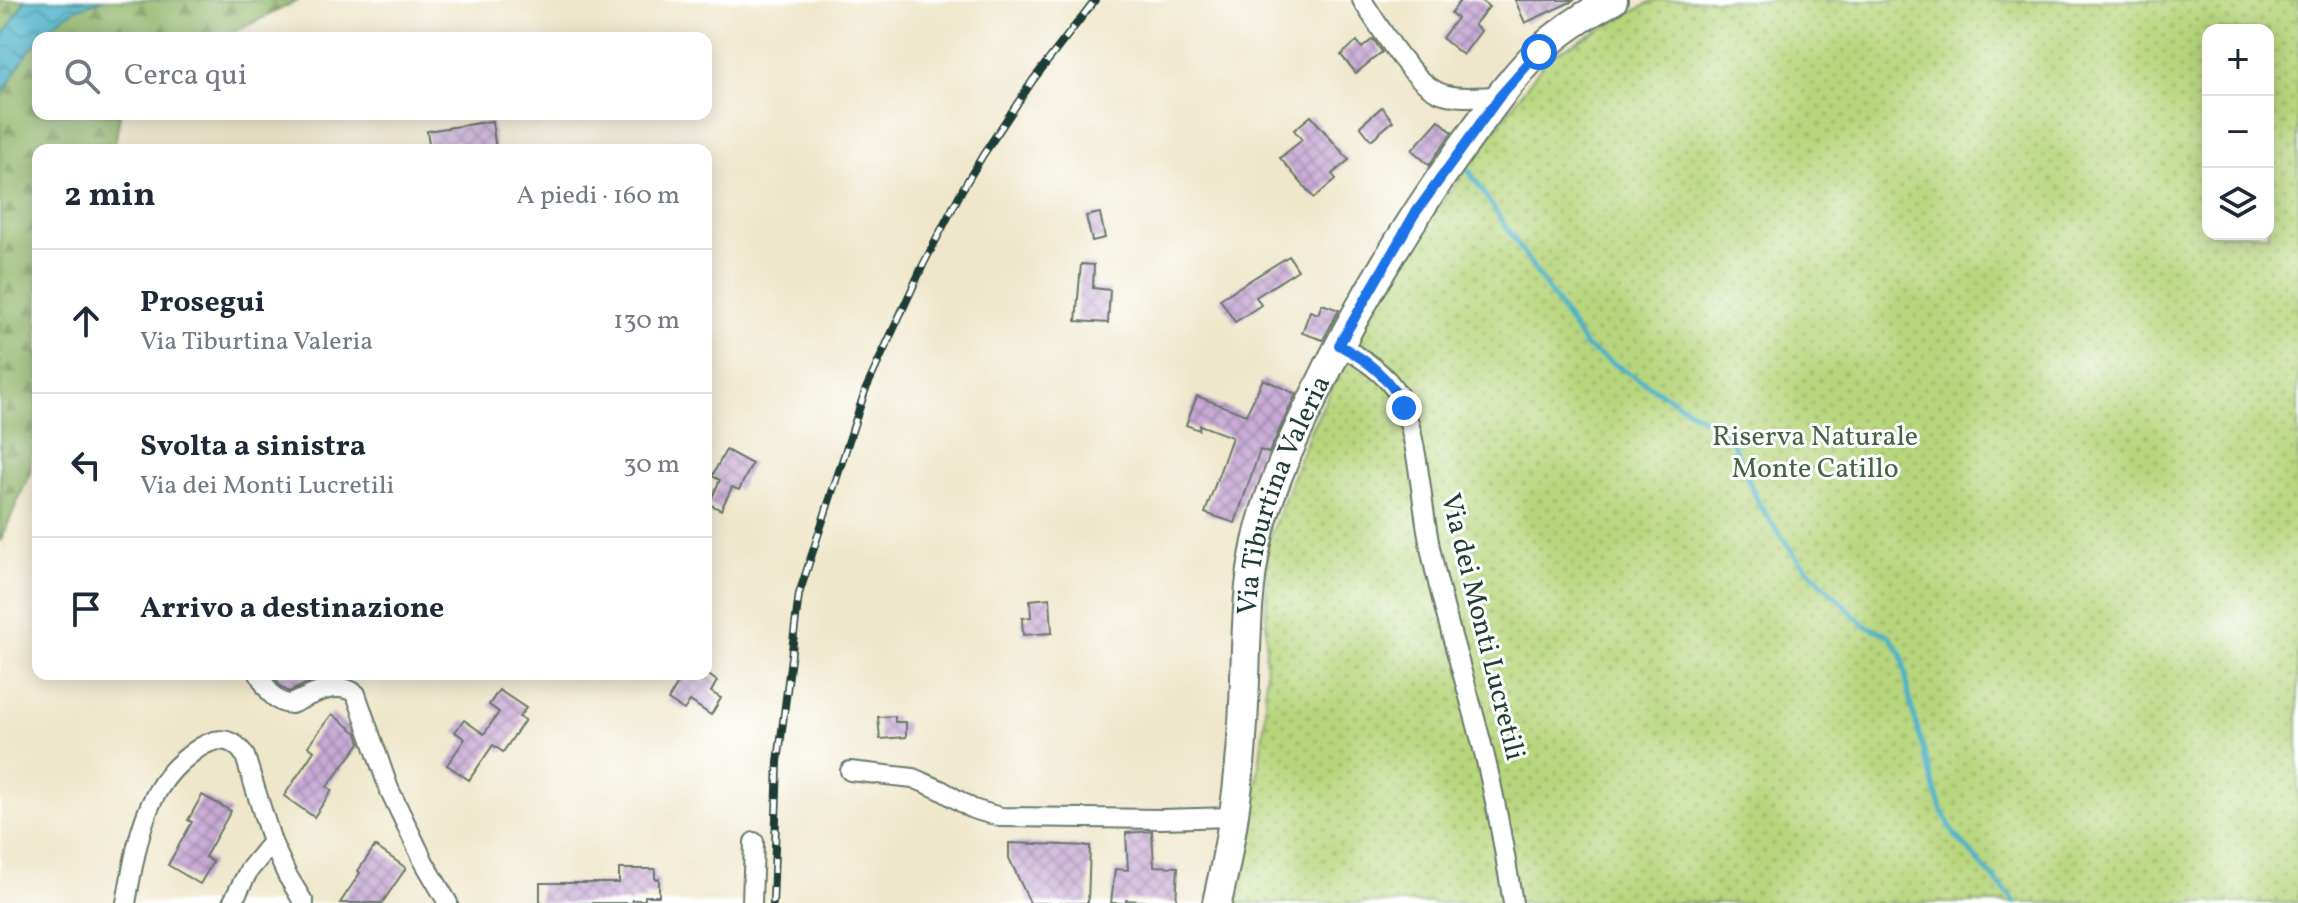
<!DOCTYPE html>
<html lang="it">
<meta charset="utf-8">
<style>
:root{--surface:#fff;--page:#f2f2f3;--text:#1f2937;--muted:#747a83;--line:#e0e1e3}
body{margin:0;font-family:Vollkorn,serif;background:var(--page);color:var(--text)}
.controls{position:absolute;right:24px;top:24px;display:grid;overflow:hidden;border-radius:16px;box-shadow:0 4px 20px #0003}
.controls button{width:72px;height:72px;display:grid;place-items:center;padding:0;border:0;border-bottom:2px solid var(--line);background:var(--surface);color:var(--text);font:40px sans-serif}
.stop{position:absolute;width:24px;height:24px;margin:-18px;border:6px solid #1a73e8;border-radius:50%;background:#fff}
.stop.end{background:#1a73e8;border-color:#fff;box-shadow:0 2px 8px #0008}
.list{margin:0;padding:0;list-style:none}
h2{display:flex;justify-content:space-between;align-items:center;height:104px;margin:0;padding:0 32px;font-size:34px}
h2 small{font-size:26px;font-weight:400;color:var(--muted)}
.list li{display:grid;grid-template-columns:52px 1fr auto;gap:24px;align-items:center;box-sizing:border-box;height:144px;padding:0 32px;border-top:2px solid var(--line)}
.list b{display:block;font-size:30px;white-space:nowrap}
.list p{margin:0;font-size:26px;white-space:nowrap;color:var(--muted)}
.list em{font-size:26px;font-style:normal;color:var(--muted)}
.icon{flex:none;width:44px;height:44px;fill:none;stroke:currentColor;stroke-width:2;stroke-linecap:round;stroke-linejoin:round}
.map{position:relative;flex:none;width:2298px;height:903px;overflow:hidden}
.search{position:absolute;background:var(--surface);box-shadow:0 4px 20px #0003;left:32px;top:32px;width:680px;height:88px;display:flex;align-items:center;gap:20px;box-sizing:border-box;padding:0 28px;border-radius:16px;color:var(--muted);font-size:30px}
.panel{position:absolute;background:var(--surface);box-shadow:0 4px 20px #0003;left:32px;top:144px;width:680px;height:536px;border-radius:16px}
.map>svg:first-child{display:block}
.forest{fill:url(#forest-firs);stroke:#587a50;stroke-width:2}
.park{fill:url(#park-dots);stroke:#6b8958;stroke-width:2;fill-rule:evenodd}
.water{fill:url(#water-waves);stroke:#34777d;stroke-width:2}
.lines{fill:none;stroke-linecap:round;stroke-linejoin:round}
.stream{stroke:#48b1c6;stroke-width:5}
.building{fill:url(#building-cross-hatch)}
.minor-casing{stroke:#687869;stroke-width:22}
.primary-casing{stroke:#687869;stroke-width:32}
.minor{stroke:#fff;stroke-width:18}
.primary{stroke:#fff;stroke-width:28}
.rail-casing{stroke:#1f3d34;stroke-width:8}
.rail{stroke:#fff;stroke-width:5;stroke-dasharray:15;stroke-linecap:butt}
.route{stroke:#1a73e8;stroke-width:10}
.labels{text-anchor:middle;dominant-baseline:central;stroke-width:6;stroke-linejoin:round;paint-order:stroke}
.park-label{font-size:28px;fill:#456346;stroke:#fff}
.street-label{font-size:28px;fill:#1f3d34;stroke:#fff}
</style>
<div class="map">
<svg width="2298" height="903" viewBox="0 0 2298 903">
<defs>
<pattern id="forest-firs" width="22" height="20" patternUnits="userSpaceOnUse" patternTransform="scale(2)"><rect width="22" height="20" fill="#91b66b"/><path d="M5 1l3.5 6h-7zM16 11l3.5 6h-7z" fill="#769559"/></pattern>
<pattern id="park-dots" width="8" height="8" patternUnits="userSpaceOnUse" patternTransform="scale(2)"><rect width="8" height="8" fill="#b7d57b"/><path d="M2 2h.1M6 6h.1" fill="none" stroke="#94ae66" stroke-width="1.8" stroke-linecap="round"/></pattern>
<pattern id="water-waves" width="16" height="10" patternUnits="userSpaceOnUse" patternTransform="scale(2)"><rect width="16" height="10" fill="#48b1c6"/><path d="M0 5q4-4 8 0t8 0" fill="none" stroke="#3b91a2"/></pattern>
<pattern id="building-cross-hatch" width="8" height="8" patternUnits="userSpaceOnUse" patternTransform="scale(2)"><rect width="8" height="8" fill="#c8a9d5"/><path d="M0 0l8 8M0 8l8-8" fill="none" stroke="#a28bae"/></pattern>
</defs>
<rect width="100%" height="100%" fill="#fff"/>
<filter id="ink" filterUnits="userSpaceOnUse"><feTurbulence type="fractalNoise" baseFrequency=".0125" numOctaves="2"/><feDisplacementMap in="SourceGraphic" scale="16" xChannelSelector="R" yChannelSelector="G"/><feConvolveMatrix kernelMatrix="1 2 1 2 8 2 1 2 1" color-interpolation-filters="sRGB"/></filter>
<filter id="wash" filterUnits="userSpaceOnUse"><feTurbulence type="fractalNoise" baseFrequency=".006" numOctaves="4" result="noise"/><feDisplacementMap in="SourceGraphic" scale="32" xChannelSelector="R" yChannelSelector="G"/><feGaussianBlur stdDeviation="1.8" result="paint"/><feColorMatrix in="noise" values="0 0 0 0 0 0 0 0 0 0 0 0 0 0 0 0 0 1.4 0 .05"/><feComposite in="paint" operator="in"/></filter>
<g filter="url(#wash)">
<rect width="100%" height="100%" fill="#efe7cb"/>
<path class="forest" d="M0,0H299L222,38H38V114H120L114,150H38V391L30,473L0,542Z"/>
<path class="park" d="M1655,0H2298V903H1237L1244,879L1265,719L1267,544L1311,429L1395,267L1548,57ZM2208,30H2268V234H2208Z"/>
<path class="water" d="M25,0H105C95,3 84,5 75,10C39,29 19,64 0,99V41Z"/>
<g class="lines">
<path class="stream" d="M1465,165L1586,347L1709,422L1731,439L1759,504L1796,557L1864,625L1889,635L1902,655L1911,706L1939,803L1954,834L2016,903"/>
</g>
<g id="blocks">
<g class="building">
<path d="M1461,0H1480L1489,7L1474,25L1481,31L1463,55L1442,38L1457,18L1451,13Z"/>
<path d="M1515,0H1575L1525,23Z"/>
<path d="M1373,39L1382,52L1356,73L1341,55L1357,41L1362,48Z"/>
<path d="M1382,107L1393,121L1371,140L1360,126Z"/>
<path d="M1311,116L1349,160L1332,174L1336,179L1314,198L1280,158L1302,140L1294,130Z"/>
<path d="M1439,120L1452,132L1429,165L1412,150Z"/>
<path d="M492,121L496,150H430L427,131Z"/>
<path d="M1100,213L1105,238L1092,241L1086,216Z"/>
<path d="M1289,256L1298,270L1256,297L1261,305L1235,322L1220,299Z"/>
<path d="M1081,264L1094,265L1093,288L1110,290L1108,323L1076,321Z"/>
<path d="M1322,304L1339,310L1323,340L1302,333L1310,311L1318,314Z"/>
<path d="M1263,379L1296,394L1269,453L1260,450L1235,523L1205,513L1232,437L1200,425L1199,430L1186,425L1197,396L1246,415Z"/>
<path d="M726,450L752,464L739,490L732,487L721,510L709,504L720,480L712,476Z"/>
<path d="M1050,598L1052,633L1023,635L1022,618L1031,617L1030,600Z"/>
<path d="M273,674H326L289,692L280,686Z"/>
<path d="M690,674H707L717,681L711,692L721,698L711,715L690,701L684,710L668,700L681,678L686,681Z"/>
<path d="M499,690L526,708L519,717L525,720L503,752L493,745L469,780L447,765L465,739L455,732L464,720L484,734L499,712L489,705Z"/>
<path d="M332,714L357,733L360,743L327,787L332,790L314,817L284,796L314,751L308,746Z"/>
<path d="M895,716V722H906V737L880,739L878,717Z"/>
<path d="M202,795L231,811L205,857L213,862L200,884L168,865L192,822L188,820Z"/>
<path d="M1152,831L1154,866L1178,867L1176,903L1126,900V903H1111L1115,869L1128,870L1126,833Z"/>
<path d="M1009,843L1090,846L1088,903H1030L1009,858Z"/>
<path d="M375,846L406,868L382,903H340L360,873L358,871Z"/>
<path d="M619,869H655V879H659V896H645V900H632V903H540V883H619Z"/>
</g>
</g>
</g>
<g filter="url(#ink)">
<use href="#blocks" fill-opacity="0" stroke="#687869" stroke-width="2"/>
<g class="lines">
<defs>
<g id="minor">
<path d="M1362,0C1379,26 1410,79 1438,92C1456,100 1480,96 1500,96"/>
<path d="M1339,345C1362,358 1386,373 1399,396C1419,435 1421,507 1431,552C1444,616 1465,678 1481,741C1495,794 1504,849 1513,903"/>
<path d="M259,674C266,687 274,704 291,704C310,696 337,679 356,694L389,789L424,862L448,903"/>
<path d="M850,771L913,778L941,790L973,809L1000,817L1161,819L1233,817"/>
<path d="M126,903C136,850 142,792 187,757C195,750 204,744 214,741C228,738 238,744 245,756L272,842L287,875L304,903"/>
<path d="M232,903L249,870L272,842"/>
<path d="M752,903L754,842"/>
</g>
<g id="primary">
<path id="s1" d="M1217,903C1231,844 1240,784 1243,723C1247,663 1244,602 1257,542C1267,495 1288,450 1309,407C1352,315 1403,229 1463,146C1486,114 1510,80 1538,52C1560,31 1586,14 1613,0"/>
</g>
</defs>
<use href="#minor" class="minor-casing"/>
<use href="#primary" class="primary-casing"/>
<use href="#minor" class="minor"/>
<use href="#primary" class="primary"/>
<defs>
<path id="rail" d="M773,903L778,762L799,594L865,391L923,265L962,190L983,155L1033,80L1095,0"/>
</defs>
<use href="#rail" class="rail-casing"/>
<use href="#rail" class="rail"/>
</g>
</g>
<g class="lines" filter="url(#ink)">
<path class="route" d="M1404,408C1391,378 1367,360 1339,345L1414,215L1500,96L1539,52"/>
</g>
<g class="labels">
<g class="park-label">
<text x="1815" y="437">Riserva Naturale<tspan x="1815" dy="32">Monte Catillo</tspan></text>
</g>
<g class="street-label">
<text stroke="none"><textPath href="#s1" startOffset="416">Via Tiburtina Valeria</textPath></text>
<text transform="translate(1482 627) rotate(76)">Via dei Monti Lucretili</text>
</g>
</g>
</svg>
<div class="controls">
<button>+</button>
<button>−</button>
<button><svg class="icon" aria-label="layers" viewBox="0 0 24 24"><path d="M12 4l9 5-9 5-9-5zM3 14l9 5 9-5"/></svg></button>
</div>
<div class="stop" style="left:1539px;top:52px"></div>
<div class="stop end" style="left:1404px;top:408px"></div>
<div class="search"><svg class="icon" aria-label="search" viewBox="0 0 24 24"><circle cx="10" cy="10" r="6"/><path d="M15 15l6 6"/></svg>Cerca qui</div>
<section class="panel">
<h2>2 min<small>A piedi · 160 m</small></h2>
<ul class="list">
<li><svg class="icon" aria-label="ahead" viewBox="0 0 24 24"><path d="M12 20V5M6 11l6-6 6 6"/></svg><div><b>Prosegui</b><p>Via Tiburtina Valeria</p></div><em>130 m</em></li>
<li><svg class="icon" aria-label="left" viewBox="0 0 24 24"><path d="M17 20v-9H6M10 6l-5 5 5 5"/></svg><div><b>Svolta a sinistra</b><p>Via dei Monti Lucretili</p></div><em>30 m</em></li>
<li><svg class="icon" aria-label="arrive" viewBox="0 0 24 24"><path d="M6 21V4h12l-3 4 3 4H6"/></svg><div><b>Arrivo a destinazione</b></div></li>
</ul>
</section>
</div>
